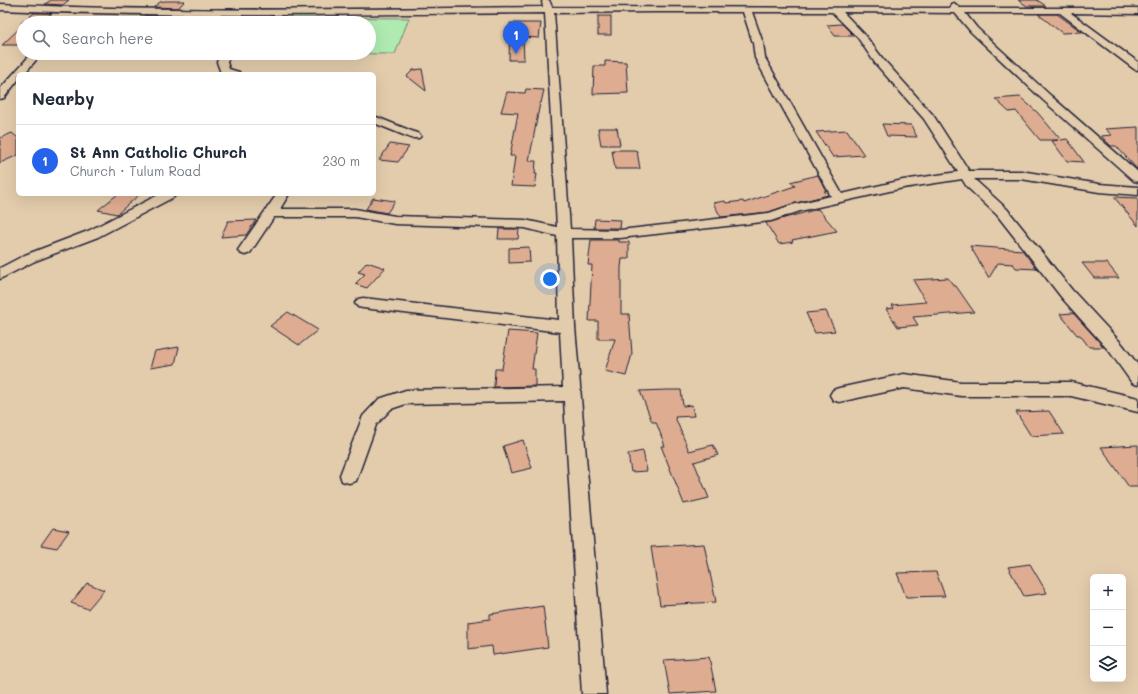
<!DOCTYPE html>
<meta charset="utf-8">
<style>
:root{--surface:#fff;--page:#f6f6f7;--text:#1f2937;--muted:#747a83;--line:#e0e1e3;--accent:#2563eb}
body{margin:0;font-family:Mali,sans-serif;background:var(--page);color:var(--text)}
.controls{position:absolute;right:12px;bottom:12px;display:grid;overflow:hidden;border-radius:6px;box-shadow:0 4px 16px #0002}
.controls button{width:36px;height:36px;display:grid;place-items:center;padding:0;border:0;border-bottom:1px solid var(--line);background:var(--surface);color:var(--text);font:20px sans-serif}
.you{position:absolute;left:550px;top:279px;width:14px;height:14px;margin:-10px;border:3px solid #fff;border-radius:50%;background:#1a73e8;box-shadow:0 0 0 6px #1a73e833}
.badge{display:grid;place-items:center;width:26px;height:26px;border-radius:50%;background:var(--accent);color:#fff;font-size:13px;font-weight:700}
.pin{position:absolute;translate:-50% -33px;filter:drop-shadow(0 1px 2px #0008)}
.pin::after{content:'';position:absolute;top:21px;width:14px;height:12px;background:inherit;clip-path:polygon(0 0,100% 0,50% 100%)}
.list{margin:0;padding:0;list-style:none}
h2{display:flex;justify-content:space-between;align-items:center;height:52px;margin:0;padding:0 16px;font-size:17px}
h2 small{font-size:13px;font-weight:400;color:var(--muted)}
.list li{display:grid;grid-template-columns:26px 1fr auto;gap:12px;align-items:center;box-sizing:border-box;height:72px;padding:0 16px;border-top:1px solid var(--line)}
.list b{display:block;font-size:15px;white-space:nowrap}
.list p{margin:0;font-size:13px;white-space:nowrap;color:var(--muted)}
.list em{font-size:13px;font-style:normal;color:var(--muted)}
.icon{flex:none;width:22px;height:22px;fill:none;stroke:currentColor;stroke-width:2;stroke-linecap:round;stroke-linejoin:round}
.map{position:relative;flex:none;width:1138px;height:694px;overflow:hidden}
.search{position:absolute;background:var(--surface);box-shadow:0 4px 16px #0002;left:16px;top:16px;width:360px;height:44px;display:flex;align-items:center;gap:10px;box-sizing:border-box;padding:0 14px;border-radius:22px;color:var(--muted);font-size:15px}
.panel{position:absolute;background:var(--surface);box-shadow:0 4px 16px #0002;left:16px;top:72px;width:360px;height:124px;border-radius:6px}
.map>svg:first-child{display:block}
.green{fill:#afebb1;stroke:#688676}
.building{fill:#deac90;stroke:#22223b}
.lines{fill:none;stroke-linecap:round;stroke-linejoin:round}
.street-casing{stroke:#22223b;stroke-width:3}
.street{fill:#e3ccac;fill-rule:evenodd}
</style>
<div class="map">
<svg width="1138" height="694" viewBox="0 0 1138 694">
<rect width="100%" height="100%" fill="#e3ccac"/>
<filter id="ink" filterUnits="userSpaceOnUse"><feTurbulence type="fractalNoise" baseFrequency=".025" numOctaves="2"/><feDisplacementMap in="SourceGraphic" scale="8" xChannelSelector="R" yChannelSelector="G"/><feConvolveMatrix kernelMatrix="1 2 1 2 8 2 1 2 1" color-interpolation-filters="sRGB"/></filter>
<g filter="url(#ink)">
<path class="green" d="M276,17L409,18L395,54L281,53H369V23H272Z"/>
<g class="building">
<path d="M51,0H69L63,5L45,4Z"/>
<path d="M1018,0H1037L1046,6H1027Z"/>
<path d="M165,1H185L178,8L154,7L160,2Z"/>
<path d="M34,13H52L40,23H21Z"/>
<path d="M1038,14H1057L1082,32L1062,33Z"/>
<path d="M145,16H170L163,23H137Z"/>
<rect x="598" y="16" width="13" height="19"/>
<path d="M510,23H541L539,38L523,37L524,60H509Z"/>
<path d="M842,24L854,36H835L827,25Z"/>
<path d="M23,25V45H2Z"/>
<path d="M605,61L626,62L628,93L593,94L594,66H605Z"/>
<path d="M422,69L426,91L407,76L413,70Z"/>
<path d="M526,89L544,90L541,103H540L529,161H536L535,174H537L535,187L511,186L515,156H510L518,113L501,112L507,92L525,93Z"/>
<path d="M1020,97L1037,112L1061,140L1067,139L1084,162L1067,161L1052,141L1058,140H1040L1016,111L1009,112L995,99Z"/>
<path d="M882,124L911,125L917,137L887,136Z"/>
<path d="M1138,127V170L1116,146H1111L1101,136L1112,135L1105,129Z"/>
<path d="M598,128H617L620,145H601Z"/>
<path d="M847,130L864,155L833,157L816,132Z"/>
<path d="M12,133L18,138V155L0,163V138Z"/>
<path d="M390,144L409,147L398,162L379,160Z"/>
<path d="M612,150H634L637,151L640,169H615Z"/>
<path d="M818,175L826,191H824L828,195L792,204L769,212L721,217L713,203L725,201L726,203L743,201L744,203L795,186L790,182Z"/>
<path d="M118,194H140L117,214L98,210Z"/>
<path d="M1114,197L1138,198V226Z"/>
<path d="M373,198L395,201L387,213L366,209Z"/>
<path d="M818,209L837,231L792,240L793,242L779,244L766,223Z"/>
<path d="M595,219L621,220L620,228H594Z"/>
<path d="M256,220L246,235L221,237L228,221Z"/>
<path d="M499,229H519L518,239H498Z"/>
<path d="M591,240H619V242H629V259H622L621,268V314H629L632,354L626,376L605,371L615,339H598V321H589L592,265H588Z"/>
<path d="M970,246L1022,250L1037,269L1016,268L1013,264L998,263L989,278Z"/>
<path d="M529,247L530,262L509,263V248Z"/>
<path d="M367,262L385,268L367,288L355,284L365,274L358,272Z"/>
<path d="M1082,263H1107L1119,278H1094Z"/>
<path d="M948,278L954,286H956L974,312L913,317L918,325L898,327L886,309L894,308L892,305L926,302L913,280Z"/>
<path d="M826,311L835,331L815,333L806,313Z"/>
<path d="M288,312L318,330L299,345L270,326Z"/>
<path d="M1073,313L1104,347H1089L1080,335H1077L1060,314Z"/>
<path d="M508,331L537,333L532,369H535V386L494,387L495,369H502Z"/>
<path d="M179,347L175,364L150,368L155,351Z"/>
<path d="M666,390H681L683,406L692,405L694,416L675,417L689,451L713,445L718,455L694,462L709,498L684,504L661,446H665L656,422H652L640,391Z"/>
<path d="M1049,411L1064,434L1031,436L1016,412Z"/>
<path d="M523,440L532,468L511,473L503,446Z"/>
<path d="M1138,445V487H1129L1101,447Z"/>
<path d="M643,451L647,471L631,472L628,454Z"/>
<path d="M53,528L69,531L57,548L41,545Z"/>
<path d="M704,544L716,602L660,605L651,547Z"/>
<path d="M1030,564L1047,593L1024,596L1008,567Z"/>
<path d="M936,572L945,596L906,597L897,573Z"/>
<path d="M87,583L104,590L88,609L71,603Z"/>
<path d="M543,606L548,647L493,655L492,646L468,649V622L490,619V614Z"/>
<path d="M709,657L716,691L670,694L664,660Z"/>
</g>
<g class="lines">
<defs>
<g id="street">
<path d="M543,0H549L552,7L951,8V4L954,3L960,8H1138V14L1071,13L1138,62V70L1134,69L1060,13H965L977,28L1051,96L1138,172V182L1134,181L1043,100L971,32L955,13L843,12L864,34L883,59L933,115L969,171H1021L1099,184L1138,187V195L1099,192L1021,179H974L1007,209L1072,290L1122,344L1138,365V385L1132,383L1110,352L1062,298L997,215L967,187L962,179L903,188L800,211L771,221L620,238H571L575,327L606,694H582L564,401L406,404L391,409L376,425L356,481L349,483L342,481L340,475L363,416L379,399L406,390L563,387L560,332L363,308L358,307L355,303L358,299L363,298L559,320L557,236L525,228L395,224L355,217H274L250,253L245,255L240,253L238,250L277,194H289L280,209H355L395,216L525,220L557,227L545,13C363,14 181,18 0,10V4C181,13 362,9 543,7L542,2ZM653,12H743L753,43L755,58L831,196L792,205L769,213L620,230L570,229L554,13ZM752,12H832L858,38L875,63L924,119L958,172L903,180L842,194L765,58L763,43Z"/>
<path d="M32,53H42L24,74H18V80L4,98L0,99V89Z"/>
<path d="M221,53H231L227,62L229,69L239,72L240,74L221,73L217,62Z"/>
<path d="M374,116L419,134L421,136L419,138H411L374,123Z"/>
<path d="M160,194H175L174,197L98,237L35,261L0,279V268L25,255L88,231Z"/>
<path d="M904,374L961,382H1071L1138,398V412L1071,396H961L904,388L839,402L833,400L830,395L833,390L839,388Z"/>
</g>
</defs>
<use href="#street" class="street-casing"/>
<use href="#street" class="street"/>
</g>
</g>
</svg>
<div class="controls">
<button>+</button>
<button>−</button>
<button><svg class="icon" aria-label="layers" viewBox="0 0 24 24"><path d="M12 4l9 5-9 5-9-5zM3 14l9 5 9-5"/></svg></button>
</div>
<div class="you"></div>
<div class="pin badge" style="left:516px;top:54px">1</div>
<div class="search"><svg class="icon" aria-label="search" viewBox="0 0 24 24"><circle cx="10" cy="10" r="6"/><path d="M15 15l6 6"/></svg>Search here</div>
<section class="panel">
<h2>Nearby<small></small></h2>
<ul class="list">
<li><span class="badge">1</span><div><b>St Ann Catholic Church</b><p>Church · Tulum Road</p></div><em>230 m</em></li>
</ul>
</section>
</div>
